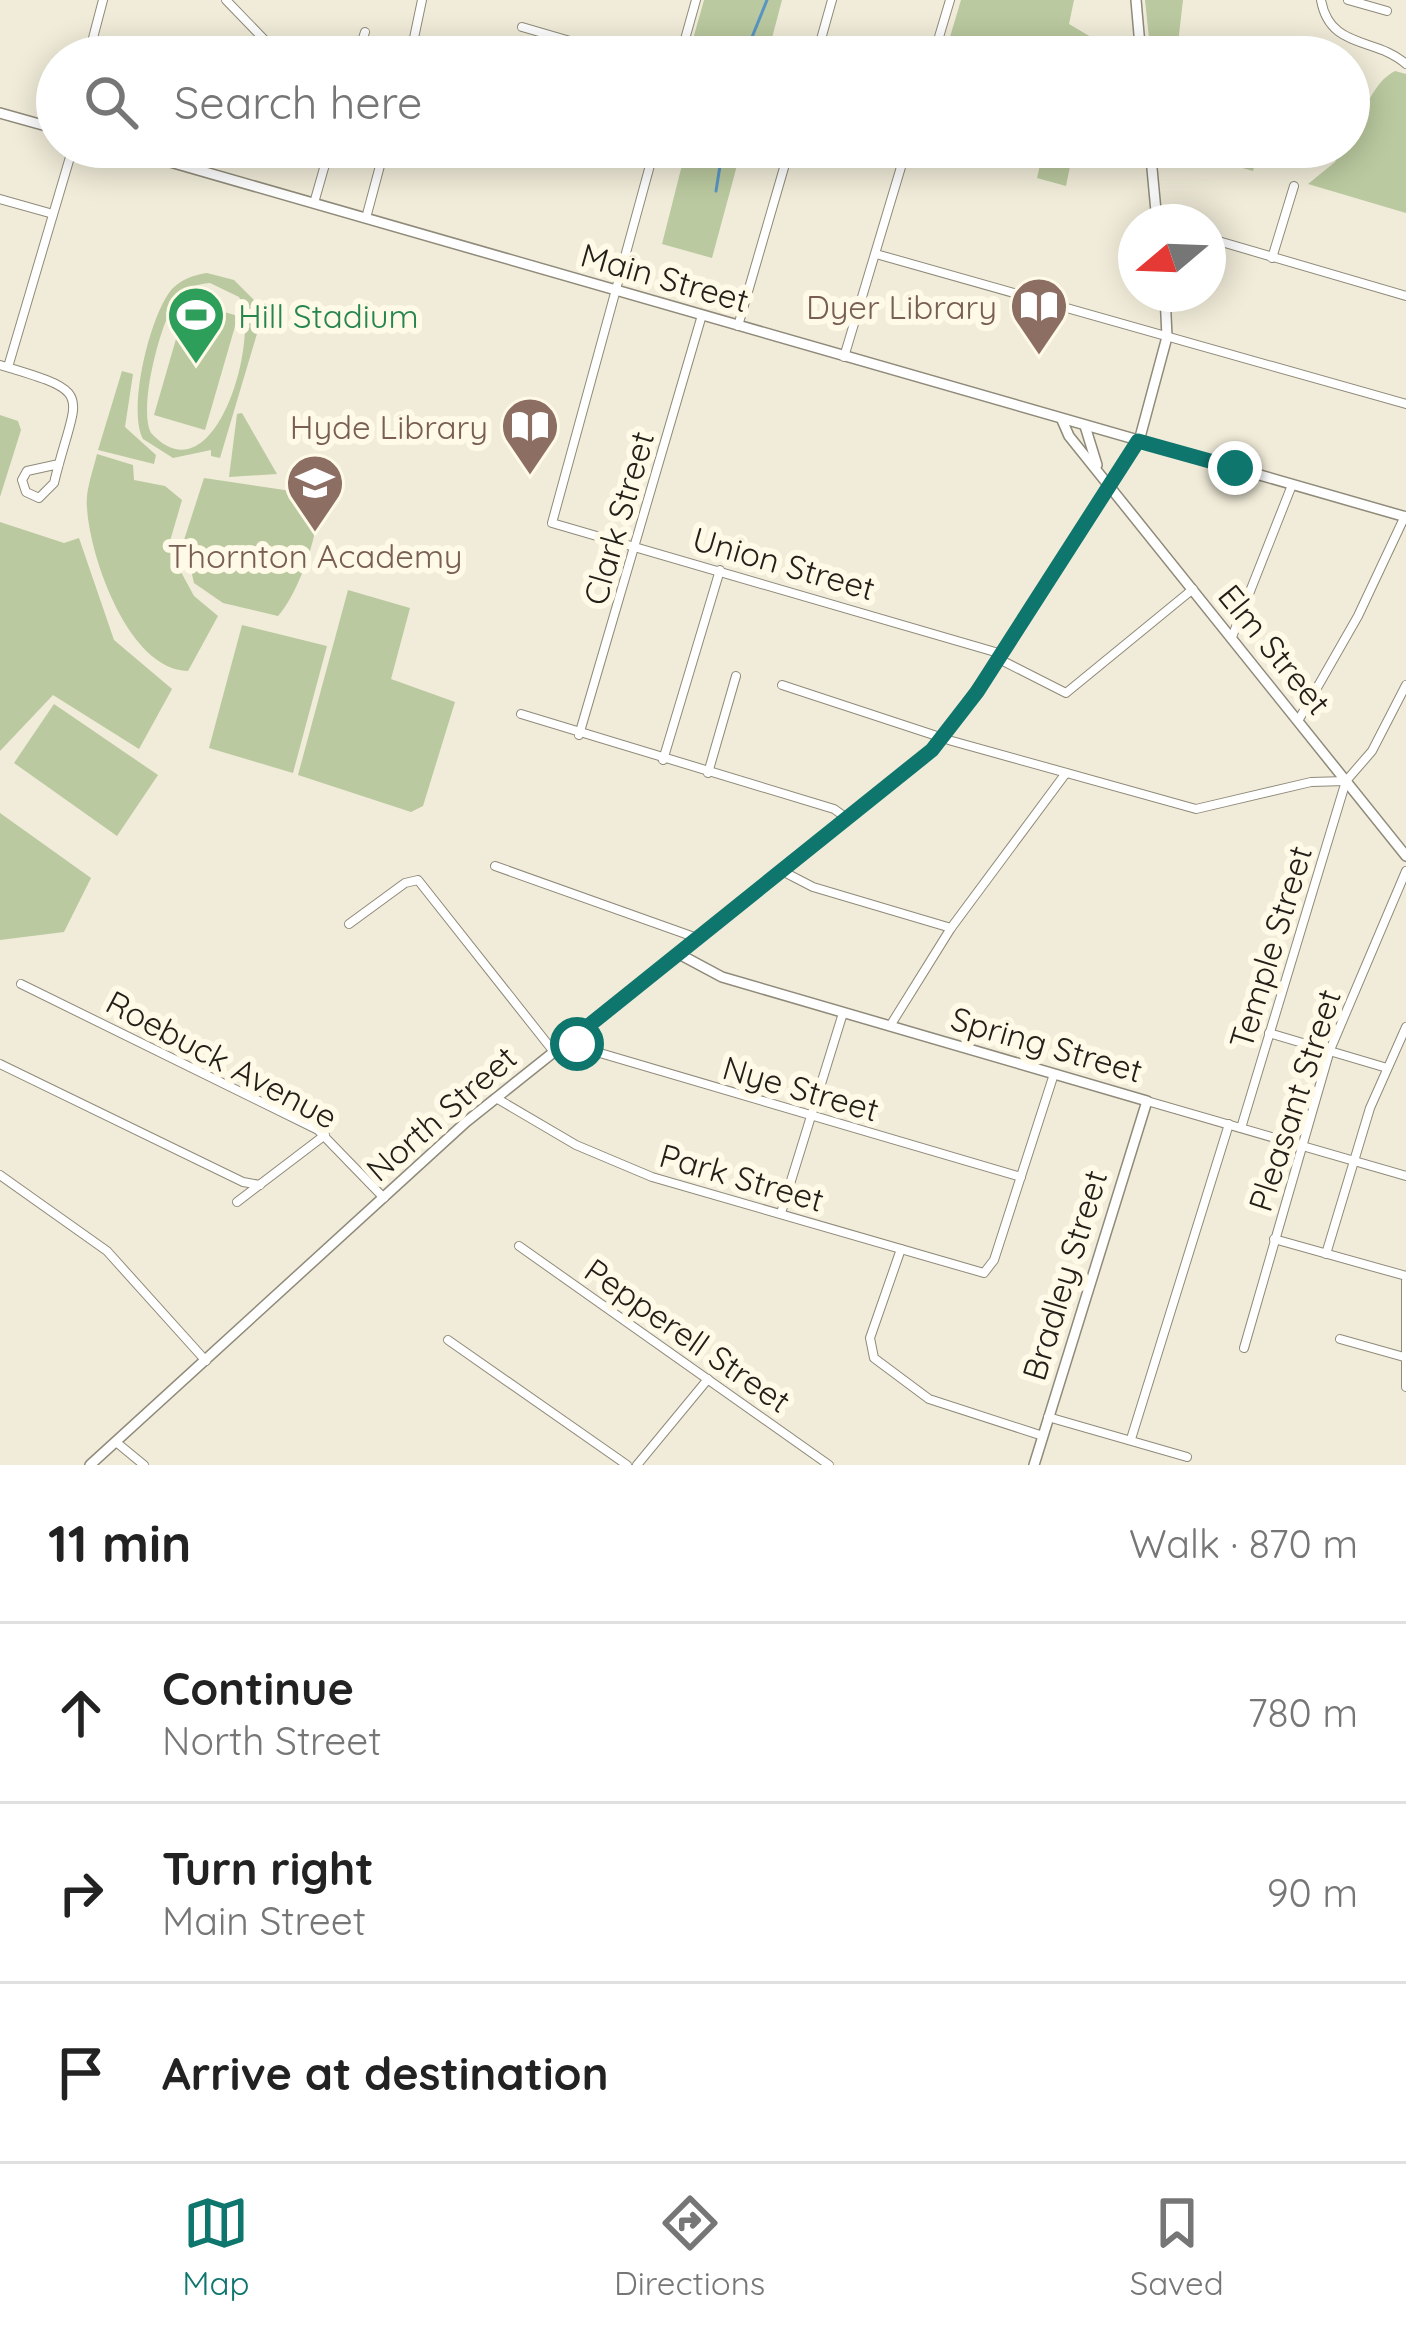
<!DOCTYPE html>
<meta charset="utf-8">
<style>
:root{--surface:#fff;--page:#f2f2f2;--text:#222;--muted:#767676;--line:#e0e0e0;--accent:#0f766e}
body{margin:0;font-family:Quicksand,sans-serif;background:var(--page);color:var(--text)}
.compass{position:absolute;left:1118px;top:204px;width:108px;height:108px;border-radius:50%;background:var(--surface);box-shadow:0 6px 30px #0003;rotate:251deg}
.stop{position:absolute;width:36px;height:36px;margin:-27px;border:9px solid #0f766e;border-radius:50%;background:#fff}
.stop.end{background:#0f766e;border-color:#fff;box-shadow:0 3px 12px #0008}
.list{margin:0;padding:0;list-style:none}
h2{display:flex;justify-content:space-between;align-items:center;height:156px;margin:0;padding:0 48px;font-size:51px}
h2 small{font-size:39px;font-weight:400;color:var(--muted)}
.list li{display:grid;grid-template-columns:78px 1fr auto;gap:36px;align-items:center;box-sizing:border-box;height:180px;padding:0 48px;border-top:3px solid var(--line)}
.list b{display:block;font-size:45px;white-space:nowrap}
.list p{margin:0;font-size:39px;white-space:nowrap;color:var(--muted)}
.list em{font-size:39px;font-style:normal;color:var(--muted)}
.icon{flex:none;width:66px;height:66px;fill:none;stroke:currentColor;stroke-width:2;stroke-linecap:round;stroke-linejoin:round}
.map{position:relative;flex:none;width:1406px;height:1465px;overflow:hidden}
.search{position:absolute;background:var(--surface);box-shadow:0 6px 30px #0003;left:36px;right:36px;top:36px;height:132px;display:flex;align-items:center;gap:30px;box-sizing:border-box;padding:0 42px;border-radius:66px;color:var(--muted);font-size:45px}
.sheet{height:696px;background:var(--surface)}
nav{display:flex;justify-content:space-around;align-items:center;box-sizing:border-box;height:168px;border-top:3px solid var(--line);background:var(--surface);font-size:33px;color:var(--muted)}
nav a{display:grid;justify-items:center;gap:6px}
nav .on{color:var(--accent)}
.map>svg:first-child{display:block}
.green{fill:#bac99f;fill-rule:evenodd}
.lines{fill:none;stroke-linecap:round;stroke-linejoin:round}
.stream{stroke:#5895c3;stroke-width:3}
.minor-casing{stroke:#8f8a79;stroke-width:10}
.major-casing{stroke:#8f8a79;stroke-width:12}
.minor{stroke:#fff;stroke-width:8}
.major{stroke:#fff;stroke-width:9}
.route{stroke:#0f766e;stroke-width:15}
.labels{text-anchor:middle;dominant-baseline:central;stroke-width:12;stroke-linejoin:round;paint-order:stroke}
.street-label{font-size:33px;fill:#23201a;stroke:#fff9e7}
.education-label{font-size:33px;fill:#785e54;stroke:#fff9e7;text-anchor:end}
.leisure-label{font-size:33px;fill:#27864d;stroke:#fff9e7;text-anchor:start}
</style>
<div class="map">
<svg width="1406" height="1465" viewBox="0 0 1406 1465">
<rect width="100%" height="100%" fill="#f1ecd9"/>
<g class="green">
<path d="M704,0H782L767,57H688Z"/>
<path d="M961,0H1074L1069,24L1091,37L1096,57H944Z"/>
<path d="M1145,0H1183L1178,43L1232,57H1151Z"/>
<path d="M1395,71L1406,74V213L1308,184L1335,162L1342,147H1349L1350,125C1367,111 1373,82 1395,71Z"/>
<path d="M663,147H742L712,258L662,244L682,165L659,159Z"/>
<path d="M955,147H1074L1066,186L1037,178L1043,152H1012L1004,160Z"/>
<path d="M1170,147H1259L1253,171Z"/>
<path d="M207,273L234,280L264,310L220,458L211,456V450L173,458L143,439C127,410 150,314 172,289C182,279 194,275 207,273ZM210,283L239,297C262,334 215,503 151,433C138,408 160,324 176,300C184,288 196,284 210,283Z"/>
<path d="M187,301L238,316L205,430L154,415Z"/>
<path d="M122,371L133,374L125,427L156,455L154,464L98,450Z"/>
<path d="M242,413L277,474L229,477L237,414Z"/>
<path d="M0,415L18,421L21,430L0,497Z"/>
<path d="M97,454L133,465L134,480L165,486L182,500L168,548L194,596L218,616L188,671C129,670 90,558 87,508C85,491 93,471 97,454Z"/>
<path d="M204,478L298,492L318,507C318,536 299,592 278,616L223,603L194,583L184,540Z"/>
<path d="M0,522L64,543L79,538L114,640L172,689L139,749L53,695L0,751Z"/>
<path d="M348,590L410,608L391,679L455,702L423,806L411,812L298,775Z"/>
<path d="M242,625L327,646L293,773L209,748Z"/>
<path d="M54,704L158,775L117,836L14,763Z"/>
<path d="M0,813L91,878L64,932L0,940Z"/>
</g>
<g class="lines">
<g class="stream">
<path d="M744,57L767,0"/>
<path d="M716,191L723,147"/>
</g>
<defs>
<g id="minor">
<path d="M226,0L281,57"/>
<path d="M1321,0C1330,50 1376,37 1406,64"/>
<path d="M1348,0L1387,11"/>
<path d="M522,27L625,57"/>
<path d="M88,57L103,0"/>
<path d="M357,57L365,32"/>
<path d="M410,57L422,0"/>
<path d="M680,57L696,0"/>
<path d="M816,57L832,0"/>
<path d="M933,57L950,0"/>
<path d="M655,147L552,523L1002,654"/>
<path d="M0,199L53,214"/>
<path d="M314,203L330,147"/>
<path d="M366,218L385,147"/>
<path d="M1208,238L1406,296"/>
<path d="M876,254L1406,404"/>
<path d="M1272,258L1294,186"/>
<path d="M738,326L790,147"/>
<path d="M844,357L907,147"/>
<path d="M0,365C99,394 76,391 54,483L39,498L26,492L22,480L27,471L59,464"/>
<path d="M8,367L73,147"/>
<path d="M1232,637L1292,485"/>
<path d="M999,659L1066,693L1193,589"/>
<path d="M782,685L952,741L1196,809L1311,782L1346,781"/>
<path d="M521,714L834,809L848,819"/>
<path d="M1298,721L1358,616L1405,516"/>
<path d="M579,735L702,315"/>
<path d="M663,760L720,570"/>
<path d="M708,773L736,676"/>
<path d="M1346,781L1372,751L1406,685"/>
<path d="M495,866L697,938"/>
<path d="M784,872L813,887L951,928"/>
<path d="M349,924L405,883L418,880L554,1052"/>
<path d="M21,984L318,1130L384,1198"/>
<path d="M890,1026L951,928L1066,773"/>
<path d="M1269,1033L1387,1068"/>
<path d="M572,1039L583,1048L1021,1177"/>
<path d="M0,1064L243,1182L260,1185"/>
<path d="M496,1098L576,1145L652,1177L984,1273L994,1260L1054,1074"/>
<path d="M1147,1101L1406,1176"/>
<path d="M1241,1128L1346,781"/>
<path d="M0,1175L107,1251L206,1361"/>
<path d="M237,1202L325,1135"/>
<path d="M781,1213L843,1013"/>
<path d="M1274,1239L1406,1276"/>
<path d="M519,1246L829,1465"/>
<path d="M901,1249L870,1338L874,1358L929,1399L1043,1436"/>
<path d="M1326,1254L1370,1108L1406,1027"/>
<path d="M1406,1281V1387"/>
<path d="M1340,1339L1404,1357"/>
<path d="M448,1340L627,1465"/>
<path d="M1244,1348L1330,1050L1406,871"/>
<path d="M1048,1417L1187,1457"/>
<path d="M1131,1439L1229,1124"/>
<path d="M116,1442L144,1465"/>
<path d="M637,1465L708,1379"/>
</g>
<g id="major">
<path d="M1136,0L1141,57"/>
<path d="M0,113L57,129"/>
<path d="M118,147L1406,517"/>
<path d="M1150,147L1157,222"/>
<path d="M1062,420L1069,436L1406,856"/>
<path d="M1085,426L1097,465"/>
<path d="M679,954L722,977L1147,1101L1034,1465"/>
<path d="M90,1465L466,1122L933,750L999,659L1139,441L1167,337L1165,294"/>
</g>
</defs>
<use href="#minor" class="minor-casing"/>
<use href="#major" class="major-casing"/>
<use href="#minor" class="minor"/>
<use href="#major" class="major"/>
</g>
<g class="lines">
<path class="route" d="M577,1044L572,1039L932,750L977,692L1138,441L1235,468"/>
</g>
<defs>
<symbol id="library-pin" viewBox="-11 -11 22 30"><path d="M0 17L-7.5 6A9.5 9.5 0 1 1 7.5 6Z" fill="#8d6e63" stroke="#fff9e7"/><path d="M-6-4Q-3-5.5-.7-3.5V5Q-3 3-6 4ZM6-4Q3-5.5 .7-3.5V5Q3 3 6 4Z" fill="#fff"/></symbol>
<symbol id="stadium-pin" viewBox="-11 -11 22 30"><path d="M0 17L-7.5 6A9.5 9.5 0 1 1 7.5 6Z" fill="#2e9e5b" stroke="#fff9e7"/><path d="M0-5a6.5 5 0 1 0 0 10a6.5 5 0 1 0 0-10ZM-3.5-1.8h7v3.6h-7Z" fill="#fff"/></symbol>
<symbol id="school-pin" viewBox="-11 -11 22 30"><path d="M0 17L-7.5 6A9.5 9.5 0 1 1 7.5 6Z" fill="#8d6e63" stroke="#fff9e7"/><path d="M0-5L7-2L0 1L-7-2ZM-4 1L0 2.5L4 1V4Q0 6-4 4Z" fill="#fff"/></symbol>
</defs>
<g fill-rule="evenodd">
<use href="#library-pin" x="1006" y="273" width="66" height="90"/>
<use href="#stadium-pin" x="163" y="282" width="66" height="90"/>
<use href="#library-pin" x="497" y="393" width="66" height="90"/>
<use href="#school-pin" x="282" y="450" width="66" height="90"/>
</g>
<g class="labels">
<g class="street-label">
<text transform="translate(665 277) rotate(16)">Main Street</text>
<text transform="translate(618 518) rotate(-74)">Clark Street</text>
<text transform="translate(784 563) rotate(16)">Union Street</text>
<text transform="translate(1275 649) rotate(51)">Elm Street</text>
<text transform="translate(1270 947) rotate(-73)">Temple Street</text>
<text transform="translate(1047 1044) rotate(16)">Spring Street</text>
<text transform="translate(222 1059) rotate(28)">Roebuck Avenue</text>
<text transform="translate(801 1088) rotate(16)">Nye Street</text>
<text transform="translate(1294 1100) rotate(-72)">Pleasant Street</text>
<text transform="translate(441 1113) rotate(-41)">North Street</text>
<text transform="translate(742 1177) rotate(16)">Park Street</text>
<text transform="translate(1064 1275) rotate(-73)">Bradley Street</text>
<text transform="translate(688 1335) rotate(35)">Pepperell Street</text>
</g>
<g class="education-label">
<text x="997" y="306">Dyer Library</text>
<text x="488" y="426">Hyde Library</text>
<text x="315" y="555" text-anchor="middle">Thornton Academy</text>
</g>
<g class="leisure-label">
<text x="238" y="315">Hill Stadium</text>
</g>
</g>
</svg>
<svg class="compass" viewBox="-18 -18 36 36"><path d="M0-13l5 13h-10z" fill="#e53935"/><path d="M0 13l5-13h-10z" fill="#767676"/></svg>
<div class="stop" style="left:577px;top:1044px"></div>
<div class="stop end" style="left:1235px;top:468px"></div>
<div class="search"><svg class="icon" aria-label="search" viewBox="0 0 24 24"><circle cx="10" cy="10" r="6"/><path d="M15 15l6 6"/></svg>Search here</div>
</div>
<section class="sheet">
<h2>11 min<small>Walk · 870 m</small></h2>
<ul class="list">
<li><svg class="icon" aria-label="ahead" viewBox="0 0 24 24"><path d="M12 20V5M6 11l6-6 6 6"/></svg><div><b>Continue</b><p>North Street</p></div><em>780 m</em></li>
<li><svg class="icon" aria-label="right" viewBox="0 0 24 24"><path d="M7 20v-9h11M14 6l5 5-5 5"/></svg><div><b>Turn right</b><p>Main Street</p></div><em>90 m</em></li>
<li><svg class="icon" aria-label="arrive" viewBox="0 0 24 24"><path d="M6 21V4h12l-3 4 3 4H6"/></svg><div><b>Arrive at destination</b></div></li>
</ul>
</section>
<nav>
<a class="on"><svg class="icon" aria-label="map" viewBox="0 0 24 24"><path d="M3 6l6-2 6 2 6-2v14l-6 2-6-2-6 2zM9 4v14M15 6v14"/></svg>Map</a>
<a><svg class="icon" aria-label="directions" viewBox="0 0 24 24"><path d="M12 3l9 9-9 9-9-9zM9 14v-3h6M13 9l2 2-2 2"/></svg>Directions</a>
<a><svg class="icon" aria-label="saved" viewBox="0 0 24 24"><path d="M7 4h10v16l-5-4-5 4z"/></svg>Saved</a>
</nav>
